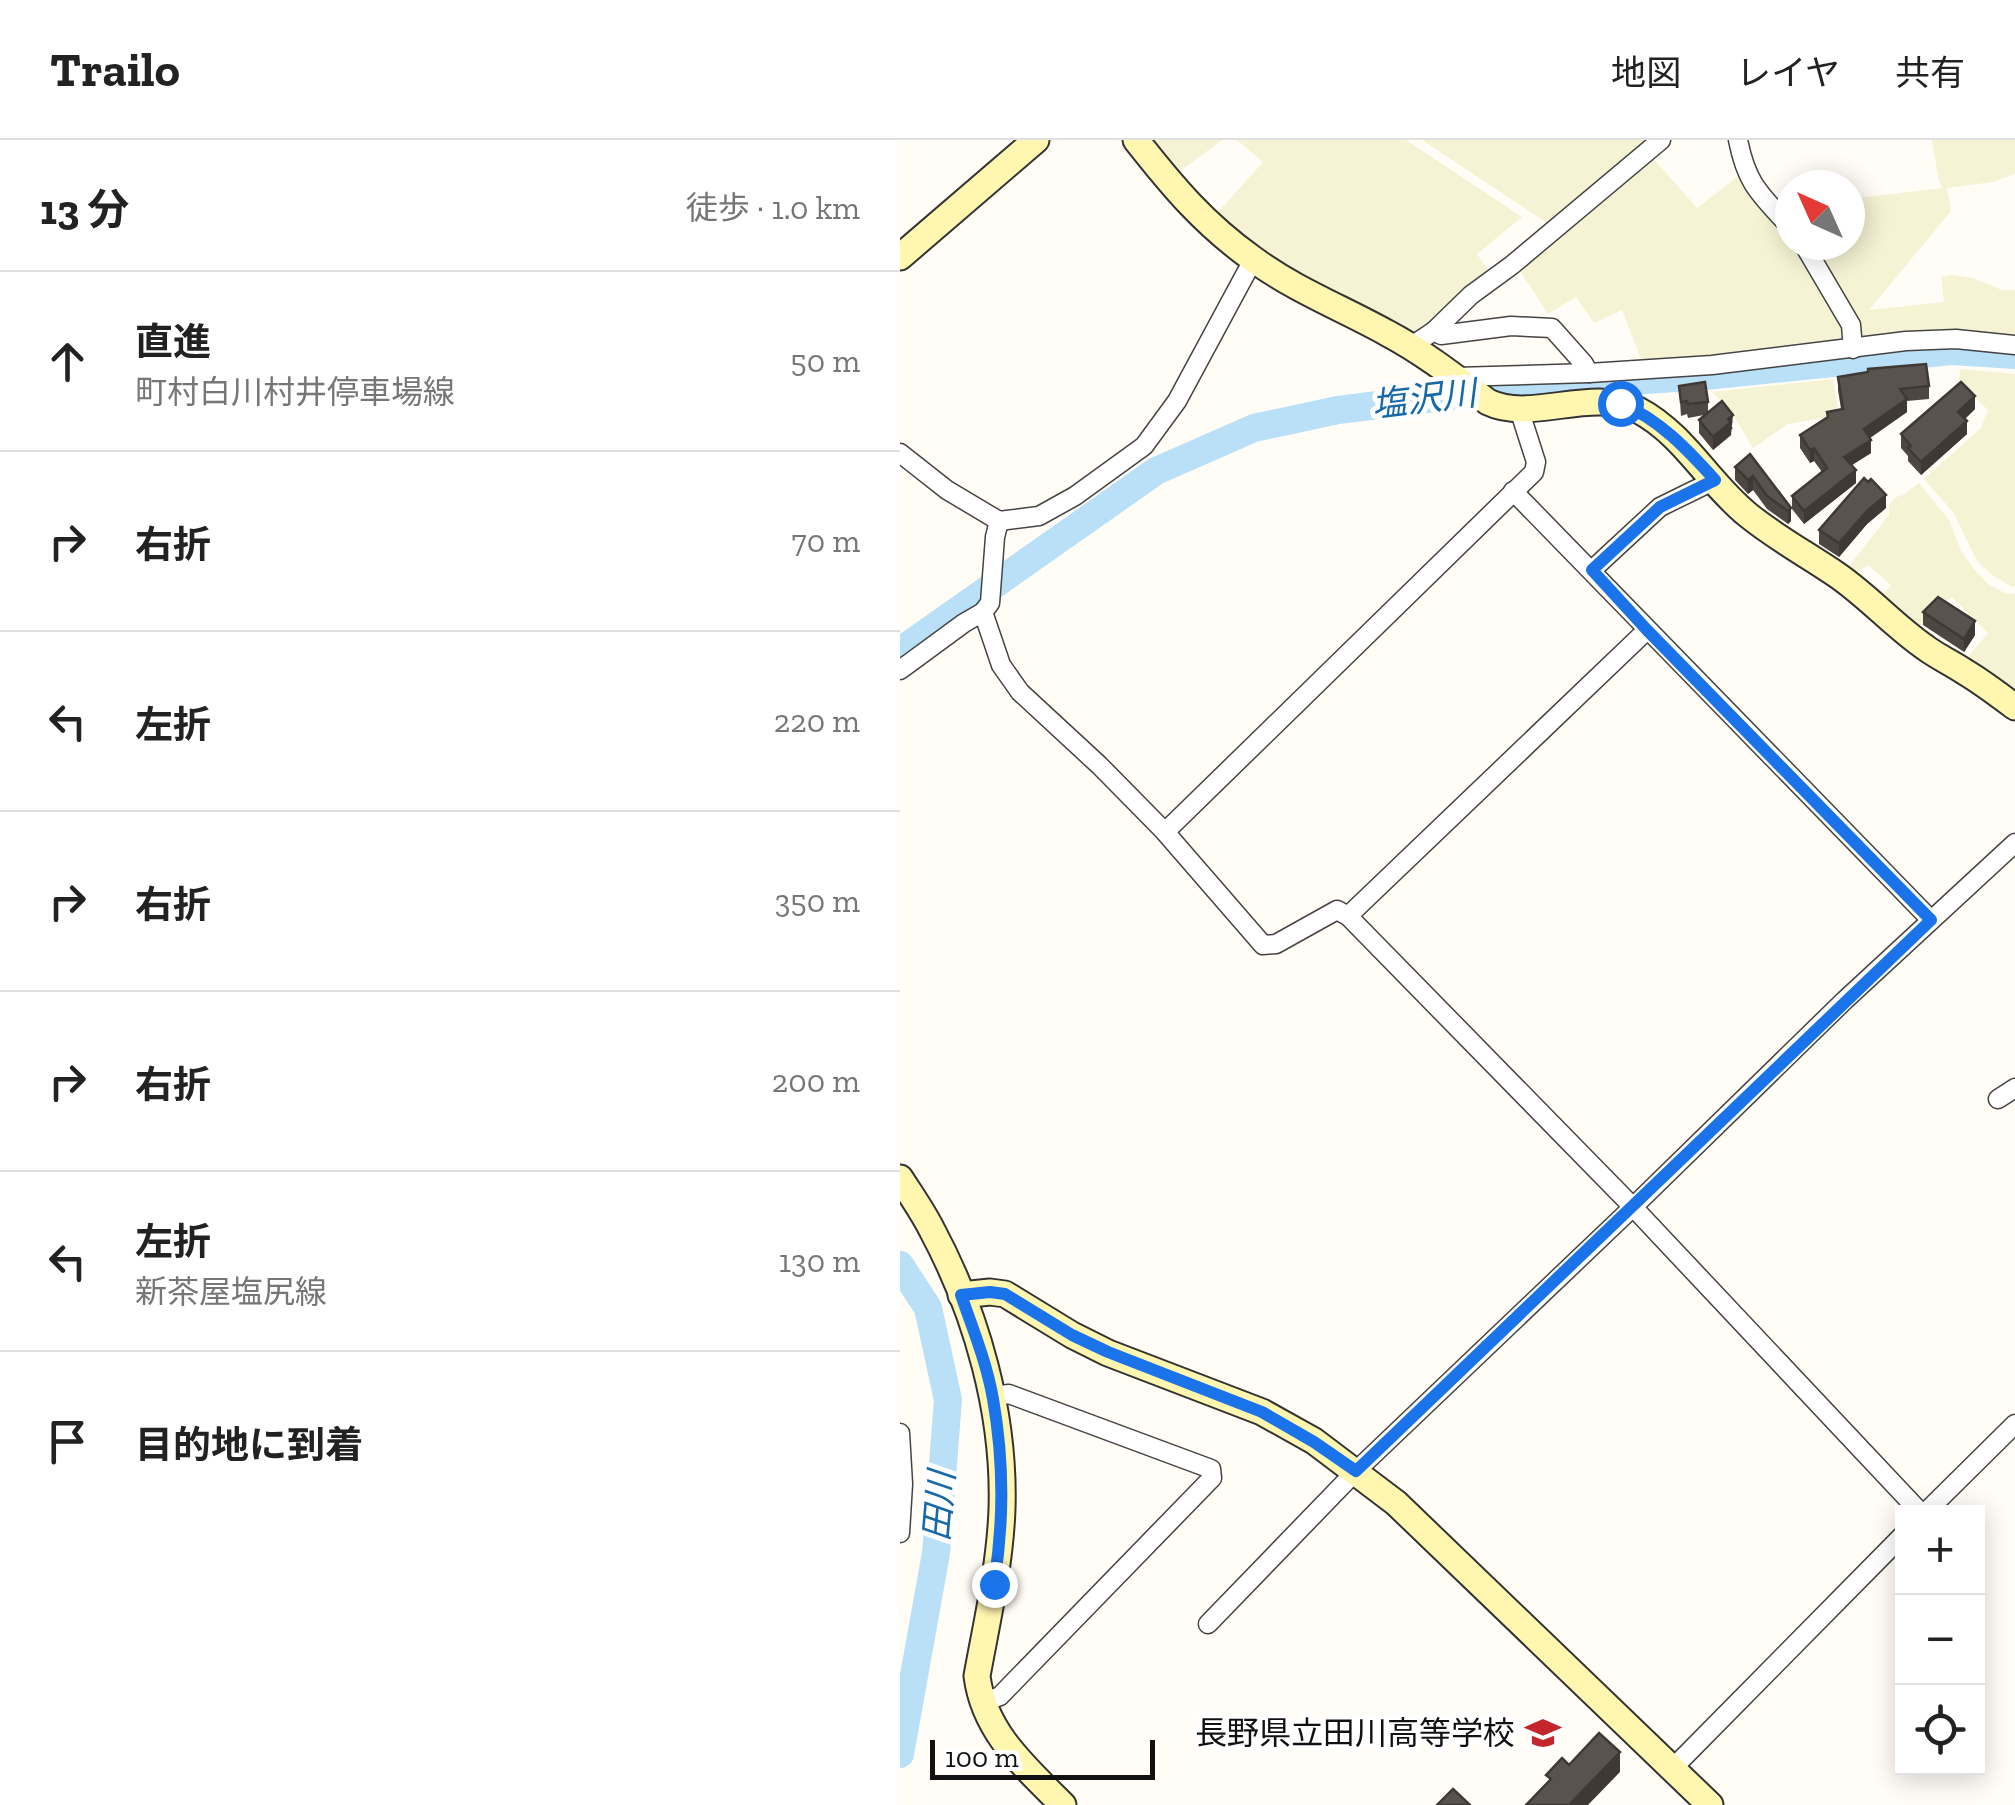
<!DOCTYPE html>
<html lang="ja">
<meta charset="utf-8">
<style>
:root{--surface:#fff;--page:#f2f2f2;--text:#222;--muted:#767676;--line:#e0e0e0}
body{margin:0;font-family:"Zilla Slab","Noto Sans JP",serif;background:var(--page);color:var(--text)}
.controls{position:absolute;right:30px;bottom:30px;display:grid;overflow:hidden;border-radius:0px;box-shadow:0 5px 25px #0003}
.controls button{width:90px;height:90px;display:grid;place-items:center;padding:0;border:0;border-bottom:2px solid var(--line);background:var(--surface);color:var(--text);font:50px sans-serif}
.compass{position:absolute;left:875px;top:30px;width:90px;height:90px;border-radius:50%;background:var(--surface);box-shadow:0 5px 25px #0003;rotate:315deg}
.scale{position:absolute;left:30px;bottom:25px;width:225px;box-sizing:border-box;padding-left:10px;border:5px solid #111;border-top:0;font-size:28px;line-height:35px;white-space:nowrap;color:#111;-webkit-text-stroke:8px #fff;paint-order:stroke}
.stop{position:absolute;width:30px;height:30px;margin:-22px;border:8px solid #1a73e8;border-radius:50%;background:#fff}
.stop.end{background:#1a73e8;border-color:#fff;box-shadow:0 2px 10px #0008}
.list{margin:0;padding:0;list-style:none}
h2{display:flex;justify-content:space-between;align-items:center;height:130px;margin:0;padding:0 40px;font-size:42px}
h2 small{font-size:32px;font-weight:400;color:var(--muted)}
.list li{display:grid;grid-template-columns:65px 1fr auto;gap:30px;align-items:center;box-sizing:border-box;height:180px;padding:0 40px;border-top:2px solid var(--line)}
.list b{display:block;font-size:38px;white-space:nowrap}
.list p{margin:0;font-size:32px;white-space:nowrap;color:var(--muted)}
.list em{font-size:32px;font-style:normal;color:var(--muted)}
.icon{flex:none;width:55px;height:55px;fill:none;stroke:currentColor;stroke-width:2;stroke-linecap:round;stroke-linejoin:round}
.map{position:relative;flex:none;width:1115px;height:1665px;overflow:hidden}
header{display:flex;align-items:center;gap:60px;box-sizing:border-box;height:140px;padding:0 50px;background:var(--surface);border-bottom:2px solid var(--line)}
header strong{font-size:48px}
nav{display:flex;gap:55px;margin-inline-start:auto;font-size:35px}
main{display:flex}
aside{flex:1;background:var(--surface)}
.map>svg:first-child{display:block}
.farmland{fill:#f6f3d4}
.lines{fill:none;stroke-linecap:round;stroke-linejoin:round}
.river{stroke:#b9e0f7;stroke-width:28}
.street-casing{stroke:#444;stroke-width:21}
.secondary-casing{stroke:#333;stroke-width:29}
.street{stroke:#fff;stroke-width:18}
.secondary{stroke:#fff6b0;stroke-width:25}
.wall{fill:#4d4742}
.shaded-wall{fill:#3f3936}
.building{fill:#5a524d;stroke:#3f3936;stroke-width:2.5}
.route{stroke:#1a73e8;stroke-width:12}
.labels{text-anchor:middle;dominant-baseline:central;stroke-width:10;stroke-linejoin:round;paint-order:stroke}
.poi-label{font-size:32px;fill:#111;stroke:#fff;text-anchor:end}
.water-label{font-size:35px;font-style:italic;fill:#1768a6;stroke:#fff}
</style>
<header>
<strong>Trailo</strong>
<nav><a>地図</a><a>レイヤ</a><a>共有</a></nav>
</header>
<main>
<aside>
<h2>13 分<small>徒歩 · 1.0 km</small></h2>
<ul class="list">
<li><svg class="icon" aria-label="ahead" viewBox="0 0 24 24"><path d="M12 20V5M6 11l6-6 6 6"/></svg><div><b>直進</b><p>町村白川村井停車場線</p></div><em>50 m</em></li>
<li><svg class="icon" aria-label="right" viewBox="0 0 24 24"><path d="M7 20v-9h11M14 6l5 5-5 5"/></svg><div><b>右折</b></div><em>70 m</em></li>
<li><svg class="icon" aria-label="left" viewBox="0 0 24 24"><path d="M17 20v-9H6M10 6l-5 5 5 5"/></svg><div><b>左折</b></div><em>220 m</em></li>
<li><svg class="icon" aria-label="right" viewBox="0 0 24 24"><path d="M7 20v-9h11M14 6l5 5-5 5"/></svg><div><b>右折</b></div><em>350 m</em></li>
<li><svg class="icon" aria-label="right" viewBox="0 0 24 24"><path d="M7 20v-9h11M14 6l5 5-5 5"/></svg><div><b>右折</b></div><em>200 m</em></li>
<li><svg class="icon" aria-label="left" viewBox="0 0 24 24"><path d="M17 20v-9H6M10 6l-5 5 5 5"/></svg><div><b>左折</b><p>新茶屋塩尻線</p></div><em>130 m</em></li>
<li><svg class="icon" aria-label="arrive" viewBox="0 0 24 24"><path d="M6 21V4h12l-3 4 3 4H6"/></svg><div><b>目的地に到着</b></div></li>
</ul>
</aside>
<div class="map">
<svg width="1115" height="1665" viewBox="0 0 1115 1665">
<rect width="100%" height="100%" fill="#fffdf5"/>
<g class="farmland">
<path d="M246,0H322L275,35Z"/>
<path d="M337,0H506L622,77L577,114L591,134L521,191L504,195L382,131L313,78L363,22Z"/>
<path d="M522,0H754L659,81L647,83Z"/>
<path d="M1032,0H1115V34L1093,42L1047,48L1051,71L969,170L1044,162L1041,137L1051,135L1073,138L1102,150H1115V199L958,205L907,105H950V59L1042,48L1038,37Z"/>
<path d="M751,16L797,68L842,33L890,94V105H898L947,189L948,207L744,227L722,170L694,183L676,157L648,174L618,128Z"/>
<path d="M1060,229L1115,234V446L1112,447L1092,435L1077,421L1053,372L1024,339L1081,288L1088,270L1059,242Z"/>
<path d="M933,239L939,275L888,284L853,308L829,268L812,252Z"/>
<path d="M1019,343L1049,380L1061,411L1074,429L1089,445L1105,453L1115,454V554L1061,525L1088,493L1052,457L1011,492L975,462L991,445L968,425L951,436L945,431L989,375V365L996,357L1003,355Z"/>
</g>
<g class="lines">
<g class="river">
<path d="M0,511L256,331L354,288L438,270L599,250L805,236L1051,211L1115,215"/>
<path d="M0,1125L28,1168L48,1260L36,1413L0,1614"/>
</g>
<defs>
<g id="street">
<path d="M838,0C847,45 860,54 890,87"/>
<path d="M904,105L951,185L953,209"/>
<path d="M534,191L541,195L611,186L652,188L684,224L689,233"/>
<path d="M510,207L534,191L571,155L612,125L761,0"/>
<path d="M556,237L689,233L812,225L1006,201L1056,199L1115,205"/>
<path d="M0,313L47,350L99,381L139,376L175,356L244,306L277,261L353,120"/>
<path d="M613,351L1031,780"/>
<path d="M692,430L760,367L815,340"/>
<path d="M83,472L101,525L120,552L199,625L265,692L363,805L376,804L437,770L448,776L733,1067L1020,1372"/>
<path d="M0,530L64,483L83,472L90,463L95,397L99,381"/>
<path d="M265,692L634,332L636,322L619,269"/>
<path d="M448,776L747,490"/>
<path d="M1098,959L1115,948"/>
<path d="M0,1293L3,1344L0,1393"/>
<path d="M1026,1372L1115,1284"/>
<path d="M308,1484L456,1331L733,1067L945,860L1115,703"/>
<path d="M83,1563L100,1556L312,1338L311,1329L109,1254L93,1256"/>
<path d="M772,1629L1002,1396"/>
</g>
<g id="secondary">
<path d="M236,0C273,47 304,84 353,119C395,150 442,168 487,193C523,212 555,237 588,262C631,283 690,247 738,270C784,294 809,344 848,375C876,398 908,415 937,435C969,457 994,486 1026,508C1038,517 1052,523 1065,532C1082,542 1099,555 1115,567"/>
<path d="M0,117L136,0"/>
<path d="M0,1038C11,1055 23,1072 32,1090C77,1174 105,1274 102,1369C100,1425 87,1481 77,1536C84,1592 125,1627 163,1665"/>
<path d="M61,1155L90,1152L105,1154L172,1195L208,1213L362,1272L414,1301L496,1363L810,1665"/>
</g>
</defs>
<use href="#street" class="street-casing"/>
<use href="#secondary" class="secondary-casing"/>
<use href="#street" class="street"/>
<use href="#secondary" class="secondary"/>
</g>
<g class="wall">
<path d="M938,237L1029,246V259L1007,261V272L970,298L971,313L952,325L956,343L904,384L892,369V356L922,332L914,321L910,323L900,308V295L927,277V272L941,269L938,250Z"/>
<path d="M779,246L808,262V272L833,288L831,290V295L813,310L799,293V280L804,275L788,278L787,274L781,276Z"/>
<path d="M1075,269L1065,279L1067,294L1021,335L1008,321V316L1001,308V294Z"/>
<path d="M850,314L891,368V381L888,384L867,369L853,350L848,354L835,340V327Z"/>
<path d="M986,368L967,384L939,417L919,404V390Z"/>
<path d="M1023,472L1075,495L1064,512L1023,485Z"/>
</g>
<g class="shaded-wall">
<path d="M1075,256V269L1058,285V272Z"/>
<path d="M1007,259V272L964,302V289Z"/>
<path d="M833,275L831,295L813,310V297Z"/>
<path d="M1067,281V294L1021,335V322Z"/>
<path d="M971,300V313L944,330V317Z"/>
<path d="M914,308V321L910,323V310Z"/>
<path d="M956,330V343L904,384V371Z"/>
<path d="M853,336V350L848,354V340Z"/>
<path d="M986,355V368L967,384L939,417V403L967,371Z"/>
<path d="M891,368V381L888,384V371Z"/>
<path d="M1075,481V495L1064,512V499Z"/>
<path d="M720,1612V1632L688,1665H669Z"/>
</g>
<g class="building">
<path d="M1026,224L1029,246L1000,249L1007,259L964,289L971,300L944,317L956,330L904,371L892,356L927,328L914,308L910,310L900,295L928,277L927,272L943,269L938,237L968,232V229Z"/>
<path d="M805,242L808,262L788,264L787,261L781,262L779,246Z"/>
<path d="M1061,242L1075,256L1058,272L1067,281L1021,322L1008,308L1011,306L1001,294Z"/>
<path d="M822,261L833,275L828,279L831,282L813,297L799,280Z"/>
<path d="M850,314L891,368L888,371L867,356L853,336L848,340L835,327Z"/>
<path d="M964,338L968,342L971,339L986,355L967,371L939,403L919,390Z"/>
<path d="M1038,457L1075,481L1064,499L1023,472Z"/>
<path d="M699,1593L720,1612L669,1665H626L651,1639L646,1635L662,1618L669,1625Z"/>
<path d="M553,1649L570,1665H537Z"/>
</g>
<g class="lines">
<path class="route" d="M94,1444C104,1382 104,1321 93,1259C87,1224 73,1189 61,1155L90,1152L105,1154L172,1195L208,1212L362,1272L414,1302L456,1331L1031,780L747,490L692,430L760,367L815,340C787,309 759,279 720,263"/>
</g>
<defs>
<symbol id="school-bare" viewBox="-9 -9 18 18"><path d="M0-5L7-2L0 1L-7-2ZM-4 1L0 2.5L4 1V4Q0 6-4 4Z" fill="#c4262e" stroke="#fff" stroke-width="2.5" paint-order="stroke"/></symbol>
</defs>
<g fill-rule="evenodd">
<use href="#school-bare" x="618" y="1568" width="50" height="50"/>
</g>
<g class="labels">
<g class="poi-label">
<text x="615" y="1593">長野県立田川高等学校</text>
</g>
<g class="water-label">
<text transform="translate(524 259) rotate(-7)">塩沢川</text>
<text transform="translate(39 1366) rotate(-85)">田川</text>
</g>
</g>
</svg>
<div class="controls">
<button>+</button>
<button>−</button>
<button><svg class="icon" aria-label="locate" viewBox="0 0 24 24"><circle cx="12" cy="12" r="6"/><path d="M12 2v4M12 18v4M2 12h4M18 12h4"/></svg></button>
</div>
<svg class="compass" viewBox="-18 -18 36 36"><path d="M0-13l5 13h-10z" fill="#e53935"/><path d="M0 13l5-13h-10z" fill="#767676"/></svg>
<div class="scale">100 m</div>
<div class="stop" style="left:720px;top:263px"></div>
<div class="stop end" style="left:94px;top:1444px"></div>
</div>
</main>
